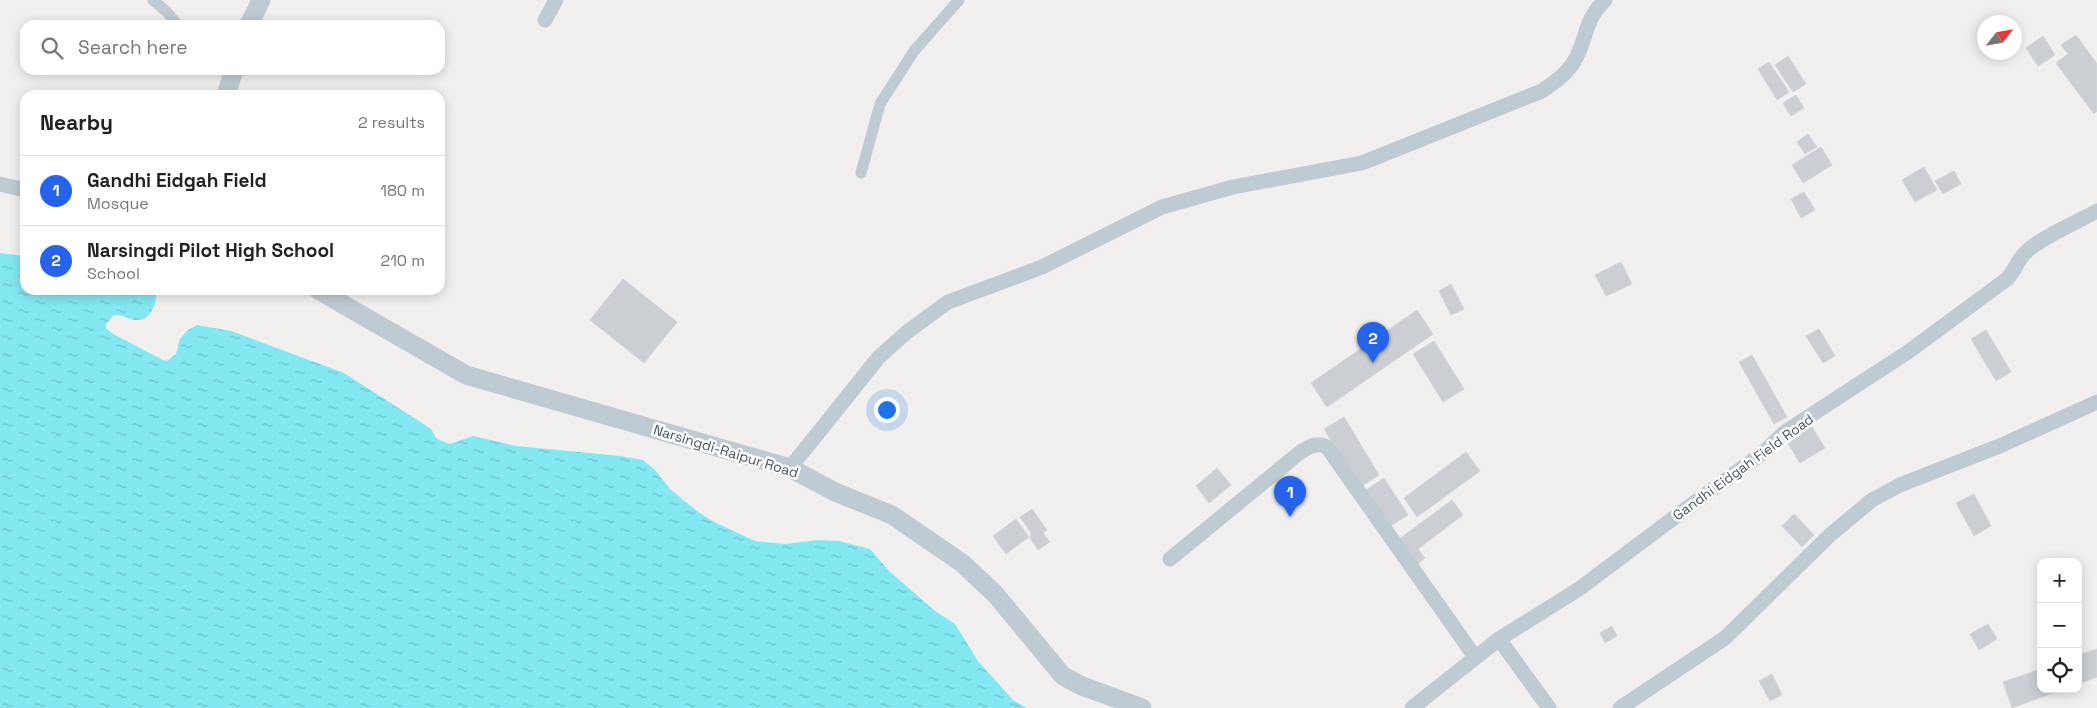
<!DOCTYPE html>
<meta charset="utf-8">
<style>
:root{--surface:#fff;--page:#f6f6f6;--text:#222;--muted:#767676;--line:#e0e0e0;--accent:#2563eb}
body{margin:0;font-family:"Space Grotesk",sans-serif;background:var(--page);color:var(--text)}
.controls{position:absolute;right:15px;bottom:15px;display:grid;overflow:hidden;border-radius:10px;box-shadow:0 2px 12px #0003}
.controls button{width:45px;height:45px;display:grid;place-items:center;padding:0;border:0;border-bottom:1px solid var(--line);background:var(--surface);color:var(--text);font:25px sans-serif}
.compass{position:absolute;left:1977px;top:15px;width:45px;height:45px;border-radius:50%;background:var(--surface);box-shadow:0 2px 12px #0003;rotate:59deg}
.you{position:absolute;left:886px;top:409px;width:18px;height:18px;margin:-12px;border:4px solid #fff;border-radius:50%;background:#1a73e8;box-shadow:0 0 0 8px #1a73e833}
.badge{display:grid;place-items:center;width:32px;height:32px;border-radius:50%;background:var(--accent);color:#fff;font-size:16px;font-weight:700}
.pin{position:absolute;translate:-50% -41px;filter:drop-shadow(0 1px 2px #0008)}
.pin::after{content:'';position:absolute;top:26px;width:18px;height:15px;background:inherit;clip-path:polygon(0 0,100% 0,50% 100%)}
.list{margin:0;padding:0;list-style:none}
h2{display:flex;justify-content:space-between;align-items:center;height:65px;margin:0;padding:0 20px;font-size:21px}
h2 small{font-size:16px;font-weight:400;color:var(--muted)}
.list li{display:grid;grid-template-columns:32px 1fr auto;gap:15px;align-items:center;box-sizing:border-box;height:70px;padding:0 20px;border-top:1px solid var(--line)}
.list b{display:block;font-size:19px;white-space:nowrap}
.list p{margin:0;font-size:16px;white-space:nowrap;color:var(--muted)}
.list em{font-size:16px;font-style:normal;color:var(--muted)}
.icon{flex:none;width:28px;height:28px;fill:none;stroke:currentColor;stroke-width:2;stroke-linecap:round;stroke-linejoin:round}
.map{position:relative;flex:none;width:2097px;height:708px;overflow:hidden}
.search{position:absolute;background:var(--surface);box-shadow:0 2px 12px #0003;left:20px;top:20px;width:425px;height:55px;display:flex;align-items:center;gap:12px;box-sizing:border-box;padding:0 18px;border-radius:15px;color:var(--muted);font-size:19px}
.panel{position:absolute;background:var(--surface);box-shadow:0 2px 12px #0003;left:20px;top:90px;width:425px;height:205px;border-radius:15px}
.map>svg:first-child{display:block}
.water{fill:url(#water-ripples)}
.building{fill:#cbcfd4;stroke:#d2d6db}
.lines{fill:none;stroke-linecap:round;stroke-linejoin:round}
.pedestrian{stroke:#becbd2;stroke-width:11}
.minor{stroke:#becbd2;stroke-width:15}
.tertiary{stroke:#becbd2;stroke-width:19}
.labels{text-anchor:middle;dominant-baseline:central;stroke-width:5;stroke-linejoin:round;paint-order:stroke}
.street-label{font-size:14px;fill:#46555e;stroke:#fff}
</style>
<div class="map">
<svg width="2097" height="708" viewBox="0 0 2097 708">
<defs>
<pattern id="water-ripples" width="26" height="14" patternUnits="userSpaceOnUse" patternTransform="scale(1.25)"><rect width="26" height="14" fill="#84e8f2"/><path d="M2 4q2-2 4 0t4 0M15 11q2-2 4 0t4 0" fill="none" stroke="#6ebfc7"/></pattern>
</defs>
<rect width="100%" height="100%" fill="#f2efef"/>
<path class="water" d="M0,253L25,256V290H156C157,301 152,321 137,320C129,320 122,314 114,315L106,324V328L113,334L163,360L167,361L176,354L180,339L188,330L197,325L231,331L344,373L431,429L437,439L450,444L473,436L516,446L620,456L643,460L655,470L670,489L697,511L712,521L755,541L785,544L818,540L839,541L870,549L889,571L935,611L955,624L978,661L1013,700L1026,708H0Z"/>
<g class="building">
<path d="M2076,35L2097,64V111L2094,114L2056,63L2068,54L2061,45Z"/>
<path d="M2043,36L2055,55L2038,66L2026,48Z"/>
<path d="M1788,56L1806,84L1793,92L1775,65Z"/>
<path d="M1769,62L1789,92L1777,100L1758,69Z"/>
<path d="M1796,95L1804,108L1791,116L1783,103Z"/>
<path d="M1808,134L1817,147L1805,154L1797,142Z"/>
<path d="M1821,147L1832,165L1803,183L1792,165Z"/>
<path d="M1924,167L1937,190L1915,202L1902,180Z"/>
<path d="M1954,171L1961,184L1943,194L1935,181Z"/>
<path d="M1804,192L1815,210L1801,218L1791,199Z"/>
<path d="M1621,262L1632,284L1606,296L1595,275Z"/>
<path d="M623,279L677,322L644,363L590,320Z"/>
<path d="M1451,284L1464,309L1451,315L1439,291Z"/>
<path d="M1417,310L1433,334L1327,407L1311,383Z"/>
<path d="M1819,329L1835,356L1823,363L1806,336Z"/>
<path d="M1986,330L2011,372L1996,381L1971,339Z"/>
<path d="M1434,341L1464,389L1443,402L1413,354Z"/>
<path d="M1752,355L1787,417L1774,424L1739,362Z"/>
<path d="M1344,417L1379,475L1359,488L1324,429Z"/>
<path d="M1809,422L1825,448L1800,463L1784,437Z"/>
<path d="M1466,452L1480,471L1417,517L1404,498Z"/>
<path d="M1217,468L1231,485L1209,503L1196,486Z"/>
<path d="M1384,478L1408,515L1387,528L1363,492Z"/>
<path d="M1974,494L1991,526L1974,536L1956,503Z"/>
<path d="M1452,500L1463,515L1418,549L1425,558L1418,564L1399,539Z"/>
<path d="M1032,509L1047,530L1043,533L1050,542L1038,550L1030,538L1031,533L1020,517Z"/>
<path d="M1794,514L1814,535L1802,547L1782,526Z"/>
<path d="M1016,519L1029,537L1006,554L993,536Z"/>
<path d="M1988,624L1997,639L1979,650L1970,634Z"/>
<path d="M1612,626L1617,636L1605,643L1600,633Z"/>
<path d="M2097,649V677L2078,684V655Z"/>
<path d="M2041,669V689H2064L2012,708L2003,682Z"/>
<path d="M1772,674L1782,695L1770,701L1759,681Z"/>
</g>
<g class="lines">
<g class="pedestrian">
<path d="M153,0L167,12L178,25"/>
<path d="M861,173L880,104L914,51L959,0"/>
</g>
<g class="minor">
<path d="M545,20L556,0"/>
<path d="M0,184L25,190"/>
<path d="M790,468L879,357L907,332L948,302L1042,267L1162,207L1233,187L1362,163L1542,91C1556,81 1570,72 1577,56C1588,33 1585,20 1605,0"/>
<path d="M1170,559L1298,454C1307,448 1316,441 1327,447L1475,657"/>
<path d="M1499,639L1549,708"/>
<path d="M1412,708L1499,639L1579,589L1683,511L1764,452L1785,432L1908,352L2007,279C2015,271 2017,261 2025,253C2039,238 2078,222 2097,211"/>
<path d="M1620,708L1725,638L1830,535L1872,500L1900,485L2002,445L2097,402"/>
</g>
<g class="tertiary">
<path d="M249,25L261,0"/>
<path d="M226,95L234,70"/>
<path d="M318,290L466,375L790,468L835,492L892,515L962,563L995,594L1063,676L1082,686L1142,708"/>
</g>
</g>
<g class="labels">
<g class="street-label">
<text transform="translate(726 451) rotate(17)">Narsingdi-Raipur Road</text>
<text transform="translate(1743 467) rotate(-36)">Gandhi Eidgah Field Road</text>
</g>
</g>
</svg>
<div class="controls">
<button>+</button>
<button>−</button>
<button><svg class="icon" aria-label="locate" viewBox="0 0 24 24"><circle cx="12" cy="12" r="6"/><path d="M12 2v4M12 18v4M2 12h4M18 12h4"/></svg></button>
</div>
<svg class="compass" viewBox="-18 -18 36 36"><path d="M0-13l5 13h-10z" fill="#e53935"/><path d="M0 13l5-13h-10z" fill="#767676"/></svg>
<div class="you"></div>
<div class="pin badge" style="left:1290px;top:517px">1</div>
<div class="pin badge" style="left:1373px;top:363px">2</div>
<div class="search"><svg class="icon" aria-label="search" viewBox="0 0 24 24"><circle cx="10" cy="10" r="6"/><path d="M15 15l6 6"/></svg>Search here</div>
<section class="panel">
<h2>Nearby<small>2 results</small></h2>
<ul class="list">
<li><span class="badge">1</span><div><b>Gandhi Eidgah Field</b><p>Mosque</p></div><em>180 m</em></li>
<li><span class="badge">2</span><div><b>Narsingdi Pilot High School</b><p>School</p></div><em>210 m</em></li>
</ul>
</section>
</div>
